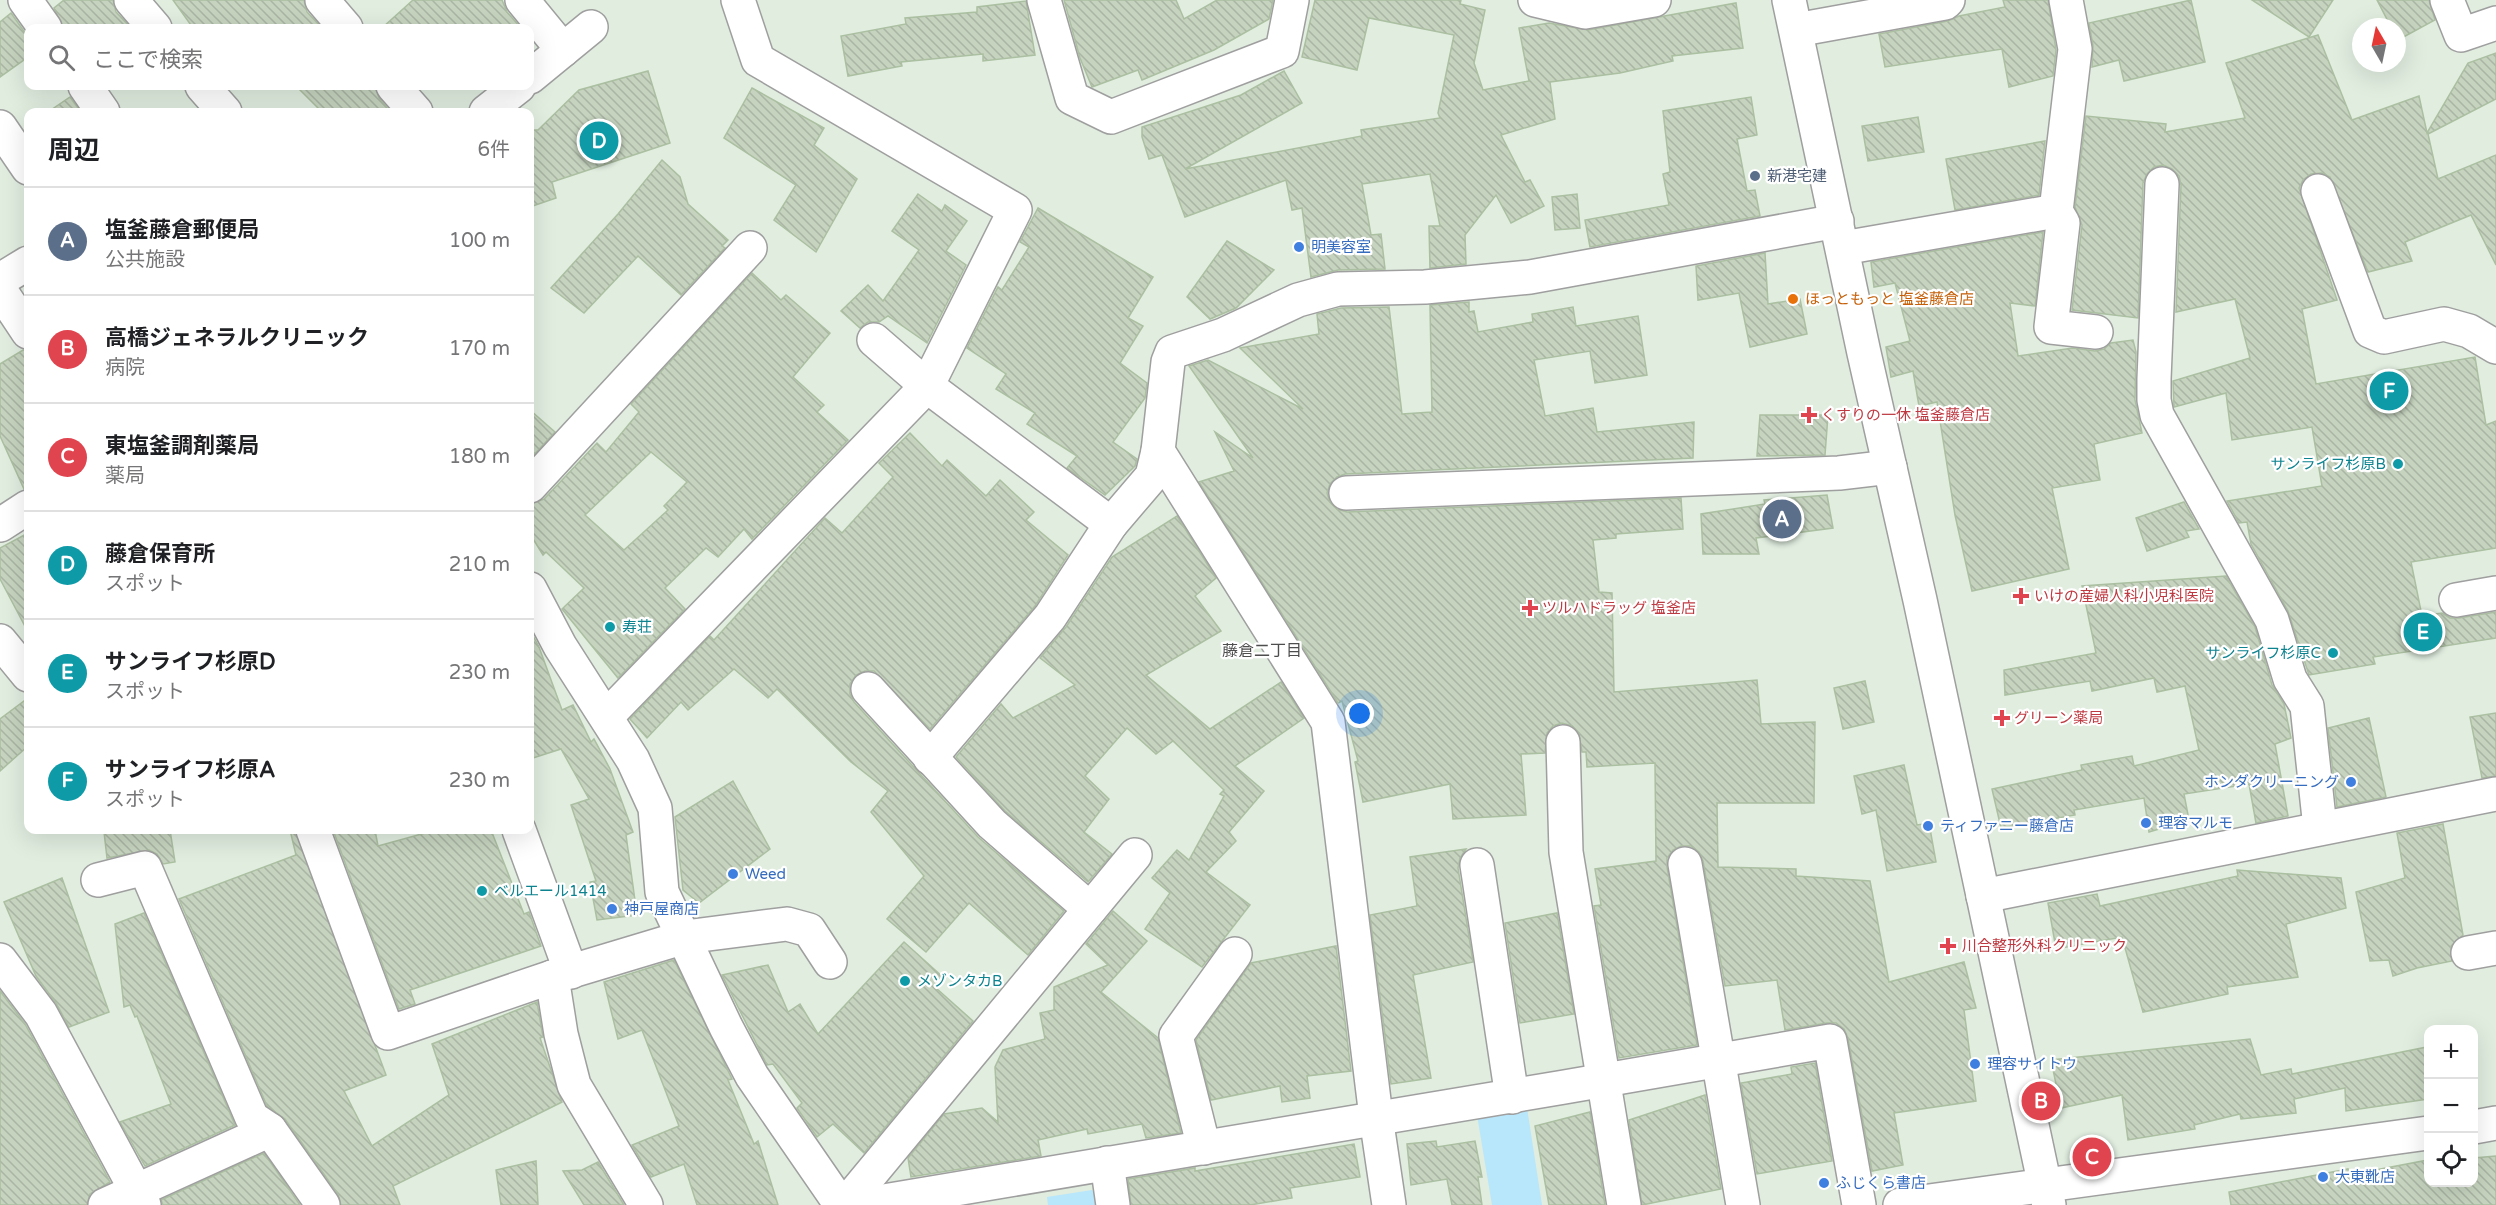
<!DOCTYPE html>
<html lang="ja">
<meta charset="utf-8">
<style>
:root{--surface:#fff;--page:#f2f2f2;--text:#202124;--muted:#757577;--line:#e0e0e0;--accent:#556b14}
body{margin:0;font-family:"Varela Round","Noto Sans JP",sans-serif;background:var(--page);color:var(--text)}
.controls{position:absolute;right:18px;bottom:18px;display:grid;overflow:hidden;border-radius:12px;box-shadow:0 6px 24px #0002}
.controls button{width:54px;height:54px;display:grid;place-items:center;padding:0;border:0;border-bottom:2px solid var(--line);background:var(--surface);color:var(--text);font:30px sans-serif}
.compass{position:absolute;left:2352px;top:18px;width:54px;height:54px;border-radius:50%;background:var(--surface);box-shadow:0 6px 24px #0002;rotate:351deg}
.you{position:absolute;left:1360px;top:714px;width:21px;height:21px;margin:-15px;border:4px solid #fff;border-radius:50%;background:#1a73e8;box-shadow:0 0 0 9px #1a73e833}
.badge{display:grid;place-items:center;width:39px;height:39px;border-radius:50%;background:var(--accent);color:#fff;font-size:20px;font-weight:700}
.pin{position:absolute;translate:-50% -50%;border:3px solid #fff;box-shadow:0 2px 6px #0006}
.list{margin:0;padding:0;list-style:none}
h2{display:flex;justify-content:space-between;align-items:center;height:78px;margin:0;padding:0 24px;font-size:26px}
h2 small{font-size:20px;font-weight:400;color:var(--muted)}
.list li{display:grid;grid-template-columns:39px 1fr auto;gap:18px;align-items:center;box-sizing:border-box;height:108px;padding:0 24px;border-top:2px solid var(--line)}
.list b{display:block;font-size:22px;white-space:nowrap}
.list p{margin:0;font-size:20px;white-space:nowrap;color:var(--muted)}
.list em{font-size:20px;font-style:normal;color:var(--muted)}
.icon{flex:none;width:33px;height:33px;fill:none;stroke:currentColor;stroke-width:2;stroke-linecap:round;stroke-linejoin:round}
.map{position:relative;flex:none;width:2496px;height:1205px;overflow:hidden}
.search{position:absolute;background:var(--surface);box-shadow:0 6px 24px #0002;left:24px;top:24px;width:510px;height:66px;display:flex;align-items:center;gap:15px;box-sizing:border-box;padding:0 21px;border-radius:12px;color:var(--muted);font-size:22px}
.panel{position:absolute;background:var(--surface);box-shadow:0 6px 24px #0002;left:24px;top:108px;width:510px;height:726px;border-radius:12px}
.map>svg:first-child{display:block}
.park{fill:#b8e6fb}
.building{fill:url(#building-back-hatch);stroke:#abbfa1;stroke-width:1.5;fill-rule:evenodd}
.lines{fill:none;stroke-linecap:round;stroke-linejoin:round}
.minor-casing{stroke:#9f9f9f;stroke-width:36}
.minor{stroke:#fff;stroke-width:33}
.service-dot{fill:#5c6f8a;stroke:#fff;stroke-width:2}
.shop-dot{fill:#3f7fe0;stroke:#fff;stroke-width:2}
.food-dot{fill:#e8710a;stroke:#fff;stroke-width:2}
.health-dot{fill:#e0444e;stroke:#fff;stroke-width:2}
.culture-dot{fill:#0f9aa8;stroke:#fff;stroke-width:2}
.labels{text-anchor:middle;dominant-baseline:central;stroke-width:4.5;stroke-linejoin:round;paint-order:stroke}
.service-label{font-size:15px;fill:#4e5e75;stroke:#fff;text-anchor:start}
.shop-label{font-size:15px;fill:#366cbe;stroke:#fff;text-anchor:start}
.food-label{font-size:15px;fill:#c56008;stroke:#fff;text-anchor:start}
.health-label{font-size:15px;fill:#be3a42;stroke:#fff;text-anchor:start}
.culture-label{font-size:15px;fill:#0d838f;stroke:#fff;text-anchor:start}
.neighbourhood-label{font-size:16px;fill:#4e4e4e;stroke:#fff}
</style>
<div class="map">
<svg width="2496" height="1205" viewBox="0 0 2496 1205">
<defs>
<pattern id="building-back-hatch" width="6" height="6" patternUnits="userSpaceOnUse" patternTransform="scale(1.5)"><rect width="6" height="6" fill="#c6d4bf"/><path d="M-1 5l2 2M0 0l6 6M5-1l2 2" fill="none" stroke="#aab5a4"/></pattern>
</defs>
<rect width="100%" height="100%" fill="#e0eddf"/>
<g class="park">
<path d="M1525,1095L1542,1205H1492L1475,1103Z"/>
<path d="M1092,1190L1104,1205H1048L1047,1197Z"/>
</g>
<g class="building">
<path d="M64,0H113L116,12L131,28H63L54,8Z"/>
<path d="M173,0H304L307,12L322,28H193Z"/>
<path d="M413,0H502L507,12L521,28H382Z"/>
<path d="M1064,0H1176L1184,19L1217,0H1273L1269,19L1214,50L1142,80L1138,70L1092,87L1080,58Z"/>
<path d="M1315,0H1461L1460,4L1485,10L1474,63L1483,90L1529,81L1519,28L1549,23L1588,30L1736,3L1743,48L1672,56L1673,61L1620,73L1550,82L1555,119L1501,135L1525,182L1530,180L1544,206L1511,223L1496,195L1465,235L1466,264L1430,268L1429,226H1440L1430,174L1362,184L1371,235L1381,234L1385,269L1338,270L1311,277L1302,208L1292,210L1286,180L1185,217L1162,155L1149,159L1142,137V127L1241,95L1284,71L1302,103L1185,169L1362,136L1361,130L1440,118L1438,113L1454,35L1369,18L1357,70L1302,57Z"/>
<path d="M2003,0H2048L2056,50L2053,76L2009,87L2002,49L1885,67L1879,34L1948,21L1959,16L2005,7Z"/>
<path d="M2191,0L2205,62L2124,81L2119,60L2092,67L2093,46L2089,23Z"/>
<path d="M2252,0H2333L2309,37Z"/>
<path d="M2377,0H2429L2435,20L2398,40L2397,27H2391Z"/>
<path d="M1026,1L1035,55L983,61V54L901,62L902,66L848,76L841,36L906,24L905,18L977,12V7Z"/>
<path d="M11,13L28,37V57L0,77V22Z"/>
<path d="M2318,35L2352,120L2419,96L2427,133L2468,63L2496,53V99L2428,134L2438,179L2496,155V265L2471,215L2405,242L2412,261L2368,272L2330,177L2322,173L2311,174L2303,180L2299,188L2337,300L2302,309L2316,384L2475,357L2486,425L2496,421V548L2411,562L2422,616L2442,613L2450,618H2459L2496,612V638L2373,657L2375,664L2309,675L2288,611L2251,544L2247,522L2239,523L2227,501L2322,486L2312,427L2232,440L2226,393L2174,407L2173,381L2250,358L2235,299L2176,312L2181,185L2179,176L2172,169L2163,165L2154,167L2147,174L2143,183L2138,318L2072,310L2082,225L2075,207L2086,116L2166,124L2165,132L2245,118L2226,63Z"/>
<path d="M648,71L670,143L552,182L556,198L530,207V130H538L579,90Z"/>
<path d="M296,86H375L379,98L388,109L383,112H322Z"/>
<path d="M752,88L824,128L814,145L857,179L816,252L774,220L796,185L724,138Z"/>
<path d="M70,97L81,112H48Z"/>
<path d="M1751,97L1757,135L1737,139L1747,191L1755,190L1760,216L1590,247L1585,220L1669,205L1663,174L1670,172L1663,111Z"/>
<path d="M1918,117L1924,152L1868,161L1862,126Z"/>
<path d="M2045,141L2039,195L1955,210L1946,159Z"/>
<path d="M662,160L680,177L688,204L728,240L722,246L725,248L681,295L638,256L584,313L551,288L618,214Z"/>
<path d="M918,194L942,211L945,205L967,221L946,251L966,265L927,343L888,316L879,322H868L860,328L841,311L868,285L883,301L919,250L892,231Z"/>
<path d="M1577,194L1580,228L1555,230L1552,197Z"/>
<path d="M1038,208L1153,277L1128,318L1143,326L1120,363L1147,383L1145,398L1113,442L1137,459L1135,466L1105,495L1067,468L1077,456L1027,424L1035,413L996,389L1006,374L967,348L998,287L1002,290L1029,247L1020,242Z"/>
<path d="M2043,232L2035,306L2010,303L2018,356L2073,348L2095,351L2104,349L2111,343L2133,340L2136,352L2135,400L2142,433L2094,444L2100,480L2052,488L2069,569L1972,591L1955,515L1937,402L1919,406L1913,371L1891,377L1886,347L1910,341L1895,283L1874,287L1871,262Z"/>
<path d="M1227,241L1274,270L1236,308L1210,319L1187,297Z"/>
<path d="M1765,253L1768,304L1800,299L1807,334L1750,347L1739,293L1698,300L1696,266Z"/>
<path d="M752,273L781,300L786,295L830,333L793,377L824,405L817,412L848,440L752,539L744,529L718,557L706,548L665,588L685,609L618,678L562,609L584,588L546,552L543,555L530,534V504L544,499L597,443L606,452L639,412L631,404ZM651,452L687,482L664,506L668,510L624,550L585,515Z"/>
<path d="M1469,302V312L1474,311L1478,332L1533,322L1532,314L1573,307L1576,326L1638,316L1647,375L1595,383L1590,351L1534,360L1545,416L1593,408L1597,432L1694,422L1693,458L1345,474L1337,477L1330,484L1327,493L1330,502L1337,509L1347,512L1681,498L1683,529L1616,534V538L1593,540L1599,592L1612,593L1614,692L1757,680L1761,724L1815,722L1814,803H1717L1718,867L1796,869V876L1870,881L1889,982L1964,962L1976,1008L1964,1010L1976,1101L1894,1113L1903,1165L1872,1171L1848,1038L1844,1029L1836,1023H1827L1785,1030L1777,980L1725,986L1703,861L1699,852L1691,846H1681L1673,850L1667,858V867L1697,1045L1619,1058L1594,906L1601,905L1595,869L1656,861L1655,763L1587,767L1586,752H1582L1579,733L1572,726L1562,723L1553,726L1547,733L1545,753L1521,754L1526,815L1453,819L1450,784L1363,802L1355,762L1358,761L1342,701L1338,703L1199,482L1234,471L1215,432L1253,458L1189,366L1208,360L1303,409L1240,348L1319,334L1317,314L1341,308L1389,307L1402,414L1432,412L1430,305Z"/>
<path d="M23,350L28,351V488L24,489L0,436V364Z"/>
<path d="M530,410L555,432L530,459Z"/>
<path d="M1760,415H1828L1825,455L1757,456Z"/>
<path d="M910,433L942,466L947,460L986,496L1000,480L1034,512L1026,520L1068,555L1035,606L930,729L874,671H865L856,675L850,684V694L854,702L978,837L1064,911L1028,955L969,903L926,952L887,919L924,876L871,812L888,791L851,762L777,689L768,698L734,669L688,710L681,702L647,738L630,719L710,636L714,640L825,518L842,533L893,477L879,463Z"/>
<path d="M1827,495L1833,528L1756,538L1759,554H1703L1701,514L1765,504L1764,500Z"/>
<path d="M2184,502L2199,529L2186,531L2189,537L2147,551L2136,518Z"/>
<path d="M1177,516L1216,578L1195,596L1221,631L1146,675L1210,729L1281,682L1304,718L1235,766L1264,791L1229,832L1236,841L1206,872L1250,905L1202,967L1145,929L1170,893L1152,878L1177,850L1189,860L1224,796L1220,794L1224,790L1173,741L1156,754L1127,728L1085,776L1109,799L1084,832L1112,854L1088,882L1005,811L956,757L1001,704L1013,718L1075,685L1040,658L1066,627L1112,557Z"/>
<path d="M28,533V632L0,579V548Z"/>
<path d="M2226,576L2255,627L2272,685L2284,704L2291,738L2275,744L2288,816L2256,823L2249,784L2184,794L2189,820L2149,832L2144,798L2074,810L2075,815L2001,828L1992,789L2082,770L2081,765L2132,756L2134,766L2199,750L2185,686L2157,692L2154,678L2092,691L2090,681L2005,695L2004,670L2096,653L2082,586Z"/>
<path d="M530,630L539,647L562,710L573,705L591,742L594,739L610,769L633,832L626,835L637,915L597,920L590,882L596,881L571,805L589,799L561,749L530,759Z"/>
<path d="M1865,681L1874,722L1843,729L1834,688Z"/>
<path d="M28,698V746L0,771V719Z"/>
<path d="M2496,713V776L2482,778L2470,717Z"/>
<path d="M2369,718L2386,797L2337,807L2328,728Z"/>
<path d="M1904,765L1917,825L1929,823L1936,862L1887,871L1876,810L1862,814L1854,776Z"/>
<path d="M733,781L770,849L699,903L683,890L675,817Z"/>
<path d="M2443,824L2463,935L2451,946L2452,961L2417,968L2393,976L2389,960L2370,961L2356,892L2405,878L2397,833Z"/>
<path d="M118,830H170L175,862L163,864L157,854L149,850L107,858L104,832Z"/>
<path d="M290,830H295L386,1075L344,1091L372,1146L449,1095L432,1044L537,1002L543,1037L540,1038L562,1102L393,1186L400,1205H341L338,1194L285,1119L267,1106L179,899L296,855Z"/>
<path d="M333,830H375L378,846L436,830H491L524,914L529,912L541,946L410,990L415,1004L399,1009Z"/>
<path d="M1466,849L1460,858L1458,868L1473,962L1413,975L1431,1078L1391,1084L1370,915L1417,906L1410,857Z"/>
<path d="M2237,870L2341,878L2346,908L2286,924L2298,977L2227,987L2228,994L2143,1012L2122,937L2056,949L2048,903L2097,894L2100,906L2238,876Z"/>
<path d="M62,878L109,1012L69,1027L56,1003L36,976L4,902Z"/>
<path d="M1113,911L1147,941L1101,992L1158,1038L1181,1133L1146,1138L1142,1124L1088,1134L1087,1129L1038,1140L1041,1156L911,1177L908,1158L944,1114L982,1108L998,1122L995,1067L1003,1050L1045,1039L1040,1013L1054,1010V987L1108,965L1086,944Z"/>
<path d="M144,913L235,1125L145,1166L120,1122L171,1104L137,1016L135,1017L130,1005L124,1007L115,924Z"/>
<path d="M1557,913L1574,1014L1520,1023L1505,923Z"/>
<path d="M904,942L944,978L936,988L973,1021L864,1153L833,1124L817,1137L797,1108L802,1103L773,1064L767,1065L722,975L768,965L788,1012L800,1004L818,1034Z"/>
<path d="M1336,946L1351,1071L1307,1076L1310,1098L1282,1102L1280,1086L1211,1100L1196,1040L1251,963Z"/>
<path d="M674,960L732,1079L728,1080L754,1144L758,1141L778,1205H697L684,1164L651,1177L632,1145L679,1126L642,1030L618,1039L604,982Z"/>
<path d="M0,991L25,1024L110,1182L90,1194L87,1205H0Z"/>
<path d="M2250,1039L2261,1075L2291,1069L2292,1074L2427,1047L2428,1099L2346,1111L2345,1088L2294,1099L2296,1113L2241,1119L2240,1114L2194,1125L2195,1129L2128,1140L2122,1095L2061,1108L2051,1060Z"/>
<path d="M1815,1063L1832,1161L1757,1174L1741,1083L1792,1074L1791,1067Z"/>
<path d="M1705,1095L1721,1189L1642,1205L1629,1120Z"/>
<path d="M1590,1112L1605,1205H1549L1535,1126Z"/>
<path d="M1436,1141L1437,1147L1475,1141L1482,1177H1478L1482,1205H1452L1447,1179L1411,1185L1407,1144Z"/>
<path d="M1354,1144L1360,1177L1290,1188L1292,1198L1250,1205H1131L1128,1179L1195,1168V1171Z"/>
<path d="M264,1153L300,1205H163L161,1200Z"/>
<path d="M2496,1156V1205H2231L2229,1192L2348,1169L2349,1175L2428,1160V1182H2474V1158Z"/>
<path d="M536,1161L538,1205H501L496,1170Z"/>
<path d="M598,1162L624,1205H584L563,1171L582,1170Z"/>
</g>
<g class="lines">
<defs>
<g id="minor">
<path d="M25,0L45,28"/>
<path d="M131,0L155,28"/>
<path d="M322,0L346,28"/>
<path d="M522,0L563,50"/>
<path d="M1044,0L1072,98L1111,117L1282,51L1292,0"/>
<path d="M1535,0L1585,12L1654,0"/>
<path d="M1789,0L1864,353L1920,600L2049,1205"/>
<path d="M2066,0L2075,49L2056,211L2063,223L2051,327L2096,332"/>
<path d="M2447,0L2461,35L2496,23"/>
<path d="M1796,30L1945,3L1948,0"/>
<path d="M530,77L591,27"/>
<path d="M85,86L103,112"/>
<path d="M202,86L225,112"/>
<path d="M393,86L416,112"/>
<path d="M486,112L519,86"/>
<path d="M0,127L28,168"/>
<path d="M2162,184L2154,379V400L2157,415L2272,620L2290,679L2307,706L2320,828"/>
<path d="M2318,191L2370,331L2384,337L2444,324L2469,331L2496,347"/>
<path d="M1843,248L2056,211"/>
<path d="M0,280L28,263"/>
<path d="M0,290L28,332"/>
<path d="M874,340L927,386L1111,524"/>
<path d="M530,486L750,248"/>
<path d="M1346,493L1839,473L1890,467"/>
<path d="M0,525L28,507"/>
<path d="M530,589L560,646L633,760L655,808L662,892L726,1027L752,1076L841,1205"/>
<path d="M2456,600L2496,593"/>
<path d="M0,641L28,675"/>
<path d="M868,689L992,824L1090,909"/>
<path d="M607,716L927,386L1015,210L758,60L738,0"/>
<path d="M1563,742L1566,852L1624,1205"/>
<path d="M930,758L1050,617L1111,524L1152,476L1158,451"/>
<path d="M313,830L388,1033L552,977L685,937L787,924L809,930L830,962"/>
<path d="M519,830L571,972"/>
<path d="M1685,864L1743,1205"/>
<path d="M1477,865L1512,1097"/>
<path d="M98,880L145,868L252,1118L270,1130L323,1205"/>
<path d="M1983,896L2496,794"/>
<path d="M2468,953L2496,948"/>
<path d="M0,960L41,1014L144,1205"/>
<path d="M552,977L561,1034L574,1085L646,1205"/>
<path d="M2474,1127L2496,1123"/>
<path d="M1204,1148L1176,1036L1235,954"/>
<path d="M1107,1163L1113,1205"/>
<path d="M105,1205L270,1130"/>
<path d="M845,1205L1135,855"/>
<path d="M860,1205C1183,1151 1507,1098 1830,1041L1859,1205"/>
<path d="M1389,1205L1376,1117L1328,722L1158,451L1168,362L1172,352L1223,335L1298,300L1338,289L1425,287L1530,277L1837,221"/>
<path d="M1900,1205L2428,1133"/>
</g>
</defs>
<use href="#minor" class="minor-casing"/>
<use href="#minor" class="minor"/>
</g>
<circle class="service-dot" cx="1755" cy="176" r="6"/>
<g class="shop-dot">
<circle cx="1299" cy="247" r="6"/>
<circle cx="2351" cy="782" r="6"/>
<circle cx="2146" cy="823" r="6"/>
<circle cx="1928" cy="826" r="6"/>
<circle cx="733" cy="874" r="6"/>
<circle cx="612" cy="909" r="6"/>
<circle cx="1975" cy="1064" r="6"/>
<circle cx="2323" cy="1177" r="6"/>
<circle cx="1824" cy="1183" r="6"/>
</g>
<circle class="food-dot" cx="1793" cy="299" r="6"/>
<g class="health-dot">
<path d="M1806 406h6v6h6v6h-6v6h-6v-6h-6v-6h6z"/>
<path d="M2018 587h6v6h6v6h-6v6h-6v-6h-6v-6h6z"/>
<path d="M1527 599h6v6h6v6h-6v6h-6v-6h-6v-6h6z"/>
<path d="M1999 709h6v6h6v6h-6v6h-6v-6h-6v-6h6z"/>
<path d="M1945 937h6v6h6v6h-6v6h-6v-6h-6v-6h6z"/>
</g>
<g class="culture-dot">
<circle cx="2398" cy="464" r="6"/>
<circle cx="610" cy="627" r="6"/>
<circle cx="2333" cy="653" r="6"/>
<circle cx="482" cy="891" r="6"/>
<circle cx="905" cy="981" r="6"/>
</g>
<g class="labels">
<g class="service-label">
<text x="1767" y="176">新港宅建</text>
</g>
<g class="shop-label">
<text x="1311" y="247">明美容室</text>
<text x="2339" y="782" text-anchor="end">ホンダクリーニング</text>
<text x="2158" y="823">理容マルモ</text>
<text x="1940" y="826">ティファニー藤倉店</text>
<text x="745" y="874">Weed</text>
<text x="624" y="909">神戸屋商店</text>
<text x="1987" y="1064">理容サイトウ</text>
<text x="2335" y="1177">大東靴店</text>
<text x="1836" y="1183">ふじくら書店</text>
</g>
<g class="food-label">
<text x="1805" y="299">ほっともっと 塩釜藤倉店</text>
</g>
<g class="health-label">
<text x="1821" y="415">くすりの一休 塩釜藤倉店</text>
<text x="2034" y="596">いけの産婦人科小児科医院</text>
<text x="1542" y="608">ツルハドラッグ 塩釜店</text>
<text x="2014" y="718">グリーン薬局</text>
<text x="1962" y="946">川合整形外科クリニック</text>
</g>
<g class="culture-label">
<text x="2386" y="464" text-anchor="end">サンライフ杉原B</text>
<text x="622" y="627">寿荘</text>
<text x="2321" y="653" text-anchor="end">サンライフ杉原C</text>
<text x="494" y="891">ベルエール1414</text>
<text x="917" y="981">メゾンタカB</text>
</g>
<g class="neighbourhood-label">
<text x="1262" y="651">藤倉二丁目</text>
</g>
</g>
</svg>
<div class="controls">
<button>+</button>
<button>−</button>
<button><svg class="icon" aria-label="locate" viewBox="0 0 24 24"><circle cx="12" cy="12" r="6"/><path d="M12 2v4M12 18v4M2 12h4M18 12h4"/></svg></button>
</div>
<svg class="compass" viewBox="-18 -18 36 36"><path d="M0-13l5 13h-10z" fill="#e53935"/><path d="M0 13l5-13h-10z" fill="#757577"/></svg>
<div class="you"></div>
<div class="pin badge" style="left:1782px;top:519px;background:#5c6f8a">A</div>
<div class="pin badge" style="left:2041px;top:1101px;background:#e0444e">B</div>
<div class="pin badge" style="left:2092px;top:1157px;background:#e0444e">C</div>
<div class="pin badge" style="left:599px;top:141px;background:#0f9aa8">D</div>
<div class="pin badge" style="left:2423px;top:632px;background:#0f9aa8">E</div>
<div class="pin badge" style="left:2389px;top:391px;background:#0f9aa8">F</div>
<div class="search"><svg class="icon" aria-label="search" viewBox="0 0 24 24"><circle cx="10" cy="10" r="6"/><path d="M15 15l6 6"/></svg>ここで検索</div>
<section class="panel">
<h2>周辺<small>6件</small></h2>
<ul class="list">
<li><span class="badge" style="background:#5c6f8a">A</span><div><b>塩釜藤倉郵便局</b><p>公共施設</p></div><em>100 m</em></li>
<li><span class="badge" style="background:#e0444e">B</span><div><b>高橋ジェネラルクリニック</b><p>病院</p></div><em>170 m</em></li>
<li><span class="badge" style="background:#e0444e">C</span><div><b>東塩釜調剤薬局</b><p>薬局</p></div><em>180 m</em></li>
<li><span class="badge" style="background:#0f9aa8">D</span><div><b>藤倉保育所</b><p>スポット</p></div><em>210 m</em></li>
<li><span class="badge" style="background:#0f9aa8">E</span><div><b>サンライフ杉原D</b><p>スポット</p></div><em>230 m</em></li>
<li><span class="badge" style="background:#0f9aa8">F</span><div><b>サンライフ杉原A</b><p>スポット</p></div><em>230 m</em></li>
</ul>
</section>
</div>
